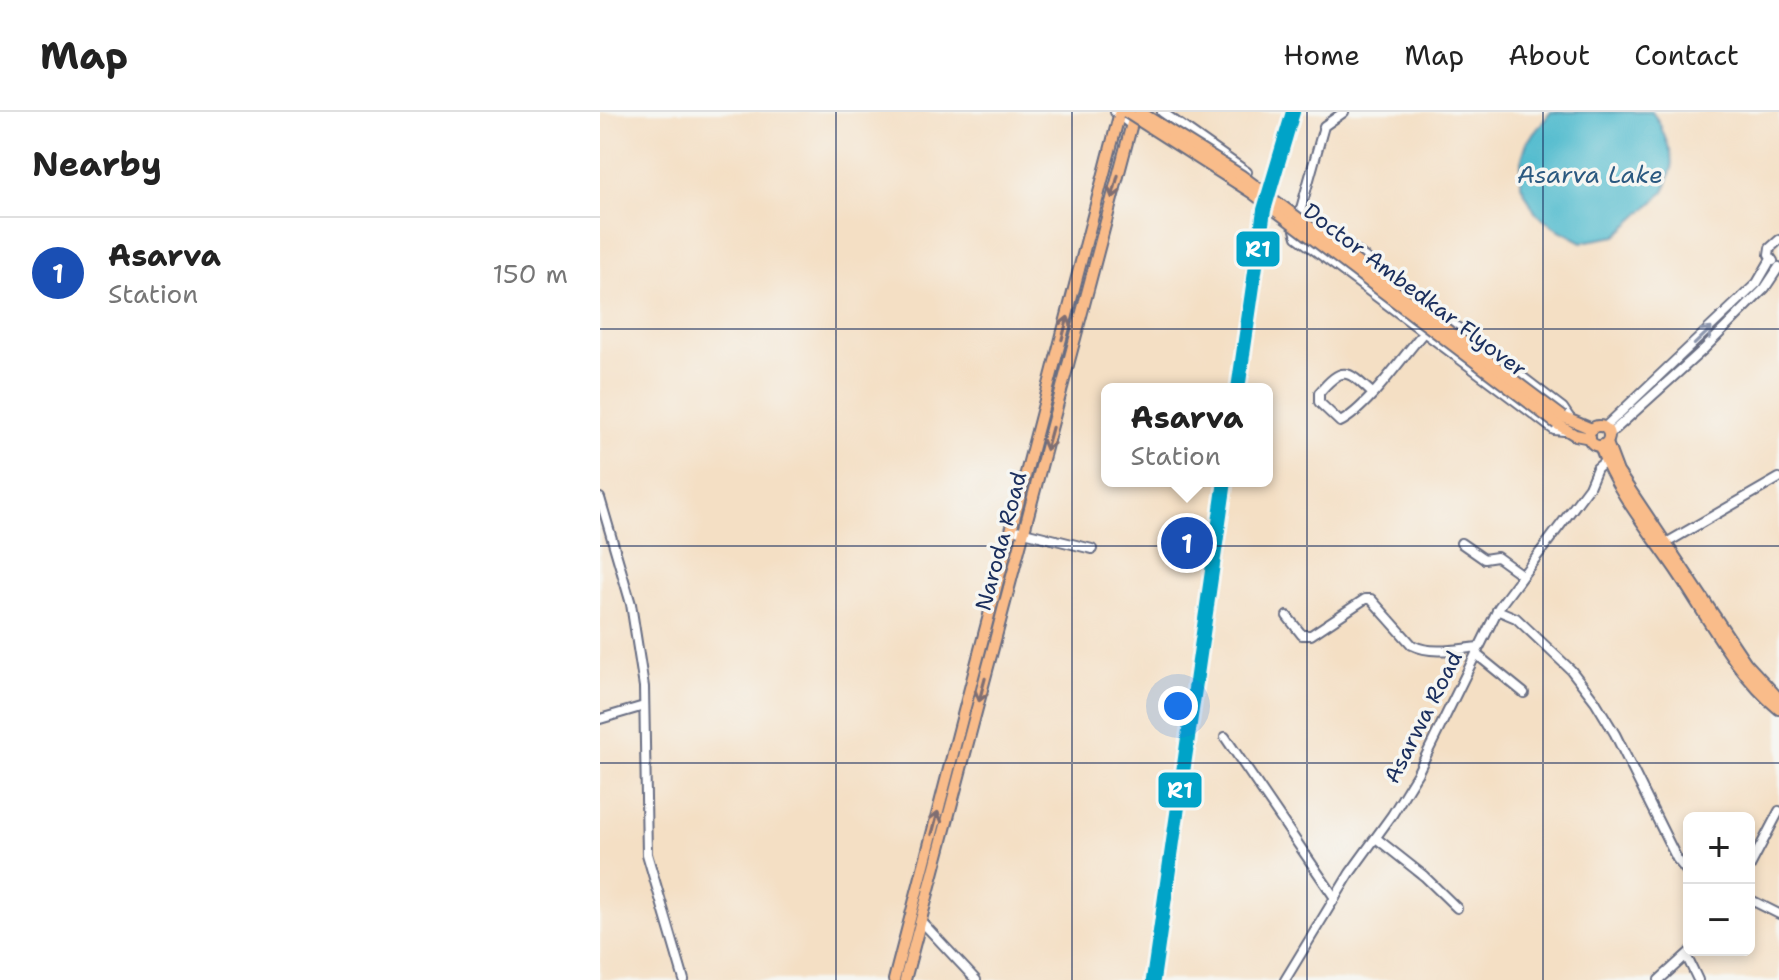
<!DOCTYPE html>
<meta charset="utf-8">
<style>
:root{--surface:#fff;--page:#f2f2f2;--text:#222;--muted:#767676;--line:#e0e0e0;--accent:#d93025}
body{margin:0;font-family:"Shantell Sans",sans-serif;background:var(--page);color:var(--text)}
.controls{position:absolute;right:24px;bottom:24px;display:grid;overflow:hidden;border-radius:12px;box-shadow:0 4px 12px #0003}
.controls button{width:72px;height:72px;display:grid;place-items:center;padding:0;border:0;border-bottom:2px solid var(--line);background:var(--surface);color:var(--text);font:40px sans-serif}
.you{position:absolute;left:578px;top:594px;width:28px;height:28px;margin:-20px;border:6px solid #fff;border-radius:50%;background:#1a73e8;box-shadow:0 0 0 12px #1a73e833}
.badge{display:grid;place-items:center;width:52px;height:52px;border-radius:50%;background:var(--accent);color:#fff;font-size:26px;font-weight:700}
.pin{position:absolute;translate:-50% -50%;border:4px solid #fff;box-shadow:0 2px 8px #0006}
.popup{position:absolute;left:501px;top:271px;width:172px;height:104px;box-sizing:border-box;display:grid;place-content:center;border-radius:12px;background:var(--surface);filter:drop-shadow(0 2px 6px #0005);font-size:26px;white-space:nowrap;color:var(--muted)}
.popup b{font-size:30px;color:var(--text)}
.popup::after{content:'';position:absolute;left:50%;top:100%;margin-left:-16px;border:16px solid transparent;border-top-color:var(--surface)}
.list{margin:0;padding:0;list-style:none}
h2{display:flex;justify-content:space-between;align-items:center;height:104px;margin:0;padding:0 32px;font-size:34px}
h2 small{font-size:26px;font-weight:400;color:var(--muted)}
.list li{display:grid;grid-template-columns:52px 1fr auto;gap:24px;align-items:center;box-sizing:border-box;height:112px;padding:0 32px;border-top:2px solid var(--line)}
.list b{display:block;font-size:30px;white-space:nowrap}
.list p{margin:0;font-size:26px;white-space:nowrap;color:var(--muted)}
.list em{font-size:26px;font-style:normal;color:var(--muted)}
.map{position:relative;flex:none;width:1179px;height:868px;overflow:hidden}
header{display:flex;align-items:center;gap:48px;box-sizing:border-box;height:112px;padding:0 40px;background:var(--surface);border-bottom:2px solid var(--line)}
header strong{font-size:38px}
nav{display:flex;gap:44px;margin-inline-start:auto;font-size:28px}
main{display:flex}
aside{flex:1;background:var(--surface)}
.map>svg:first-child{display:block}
.water{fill:#51bbce;stroke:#367596;stroke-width:2}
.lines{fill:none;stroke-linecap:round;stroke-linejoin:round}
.minor-casing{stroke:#676d82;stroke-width:12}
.major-casing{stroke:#676d82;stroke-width:14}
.minor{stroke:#fff;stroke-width:8}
.major{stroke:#f9bc8a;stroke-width:10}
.major-bridge-casing{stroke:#676d82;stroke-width:14;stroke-linecap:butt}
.major-bridge{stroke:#f9bc8a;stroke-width:10}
.rail-1-casing{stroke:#f6f6f2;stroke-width:20}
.rail-1{stroke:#01a3c8;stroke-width:14}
.oneway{stroke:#7f6e72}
.oneway2{stroke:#8d97ae}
.grid{fill:none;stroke:#1b2f5e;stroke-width:2;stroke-opacity:0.55}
.labels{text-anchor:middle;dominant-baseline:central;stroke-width:7;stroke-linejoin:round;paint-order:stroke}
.street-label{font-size:22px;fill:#1b2f5e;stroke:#f6f6f2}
.water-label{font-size:24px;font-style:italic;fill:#2b5980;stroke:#f6f6f2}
.line-badge{stroke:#f6f6f2;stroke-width:3}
.badge-label{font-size:22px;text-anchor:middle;font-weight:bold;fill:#fff}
</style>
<header>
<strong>Map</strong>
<nav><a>Home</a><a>Map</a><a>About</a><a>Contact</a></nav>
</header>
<main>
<aside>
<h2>Nearby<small></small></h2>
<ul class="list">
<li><span class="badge" style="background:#1a4fb4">1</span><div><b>Asarva</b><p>Station</p></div><em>150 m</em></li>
</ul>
</aside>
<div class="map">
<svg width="1179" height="868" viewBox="0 0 1179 868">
<rect width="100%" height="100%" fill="#f6f6f2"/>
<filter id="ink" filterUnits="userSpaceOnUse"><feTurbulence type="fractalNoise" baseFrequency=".0125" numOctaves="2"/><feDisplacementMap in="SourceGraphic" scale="16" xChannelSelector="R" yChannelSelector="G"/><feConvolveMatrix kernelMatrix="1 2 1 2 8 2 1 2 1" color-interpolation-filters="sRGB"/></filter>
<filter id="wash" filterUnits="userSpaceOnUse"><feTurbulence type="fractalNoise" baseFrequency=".006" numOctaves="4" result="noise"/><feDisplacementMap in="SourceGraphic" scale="32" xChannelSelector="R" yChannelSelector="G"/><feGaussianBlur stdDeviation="1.8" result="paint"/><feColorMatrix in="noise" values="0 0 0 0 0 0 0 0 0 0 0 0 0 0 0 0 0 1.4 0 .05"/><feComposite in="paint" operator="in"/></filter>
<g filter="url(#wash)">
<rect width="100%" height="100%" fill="#f4dfc4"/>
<path class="water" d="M951,0H1052L1059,10L1071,41L1072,56L1064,80L1016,124L982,130L954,115L935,100L921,73V49L927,30Z"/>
</g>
<g filter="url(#ink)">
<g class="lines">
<defs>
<g id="minor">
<path d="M515,0L531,13"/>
<path d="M562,0L647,60"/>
<path d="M744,0L724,14L695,118L697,125L929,299L954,318L964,319"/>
<path d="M700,99L777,154L963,296L971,308"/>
<path d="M1173,149L1169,143L1170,136L1179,128"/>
<path d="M772,281C747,258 743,253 719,281V290L740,310C767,297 803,244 824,220"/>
<path d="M1005,315L1157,171L1171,147"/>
<path d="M1010,322L1104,237L1165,176L1179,155"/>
<path d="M0,386L31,492L44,575L47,742L84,868"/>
<path d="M412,417L492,437"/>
<path d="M861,431L884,447L897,445L922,463"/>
<path d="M1061,434L1179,366"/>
<path d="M897,498L916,506L971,558L995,589L1015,622L1077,747L1089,762"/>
<path d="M687,504L702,523H711L765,487H771L812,533C832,543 857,537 879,535"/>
<path d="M876,542L924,581"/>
<path d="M0,607L44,594"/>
<path d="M625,625L735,786"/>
<path d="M776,726L824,764L857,796"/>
<path d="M1149,756L1179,699"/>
<path d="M1149,787L1179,802"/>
<path d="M321,809L376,868"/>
<path d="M1087,845L1098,868"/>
<path d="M685,868L750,761L792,703L817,662L899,495L989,375L997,356L1010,345"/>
<path d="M1059,868L1092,838"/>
</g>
<g id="major">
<path d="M963,305L992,317"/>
<path d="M957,312L975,323L990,326"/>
<circle cx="999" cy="324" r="10"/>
<path d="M1007,331L1018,360L1146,551L1179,587"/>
<path d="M1000,334C1017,382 1052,422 1080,464C1110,509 1137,563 1179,597"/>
<path d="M294,868L520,0"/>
<path d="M305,868L535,0"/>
</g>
</defs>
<use href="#minor" class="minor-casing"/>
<use href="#major" class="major-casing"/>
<use href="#minor" class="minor"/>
<use href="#major" class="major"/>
<defs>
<g id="major-bridge">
<path d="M526,0L651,80L957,312"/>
<path d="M540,0L642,64L963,305"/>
</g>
</defs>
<use href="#major-bridge" class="major-bridge-casing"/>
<use href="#major-bridge" class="major-bridge"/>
<defs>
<g id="rail-1">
<path d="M638,277L664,98L693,0"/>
<path d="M553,868L625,369"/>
</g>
</defs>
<use href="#rail-1" class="rail-1-casing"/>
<use href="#rail-1" class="rail-1"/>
</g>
<defs><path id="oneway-shaft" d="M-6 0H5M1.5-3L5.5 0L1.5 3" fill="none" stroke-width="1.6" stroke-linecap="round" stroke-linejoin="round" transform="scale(2)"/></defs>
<g class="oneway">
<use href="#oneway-shaft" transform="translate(515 75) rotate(105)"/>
<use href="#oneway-shaft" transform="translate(465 216) rotate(-75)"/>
<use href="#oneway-shaft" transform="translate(449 327) rotate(105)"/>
<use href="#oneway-shaft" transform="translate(382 578) rotate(105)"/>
<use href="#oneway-shaft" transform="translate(335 711) rotate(-75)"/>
</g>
<use class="oneway2" href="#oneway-shaft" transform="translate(1103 224) rotate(-44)"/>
</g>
<path class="grid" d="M236,0V868M472,0V868M707,0V868M943,0V868M0,217H1179M0,434H1179M0,651H1179"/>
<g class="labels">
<g class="street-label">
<text transform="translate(815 178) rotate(37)">Doctor Ambedkar Flyover</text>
<text transform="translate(401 429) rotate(-75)">Naroda Road</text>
<text transform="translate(823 605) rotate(-63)">Asarwa Road</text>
</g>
<g class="water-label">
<text x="990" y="63">Asarva Lake</text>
</g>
</g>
<g class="line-badge">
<rect x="635" y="118" width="46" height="38" rx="8" fill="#01a3c8"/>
<rect x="557" y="659" width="46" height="38" rx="8" fill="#01a3c8"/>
</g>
<g class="badge-label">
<text x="658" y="145">R1</text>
<text x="580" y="686">R1</text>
</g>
</svg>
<div class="controls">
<button>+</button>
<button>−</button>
</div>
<div class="you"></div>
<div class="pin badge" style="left:587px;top:431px;background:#1a4fb4">1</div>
<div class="popup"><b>Asarva</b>Station</div>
</div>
</main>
